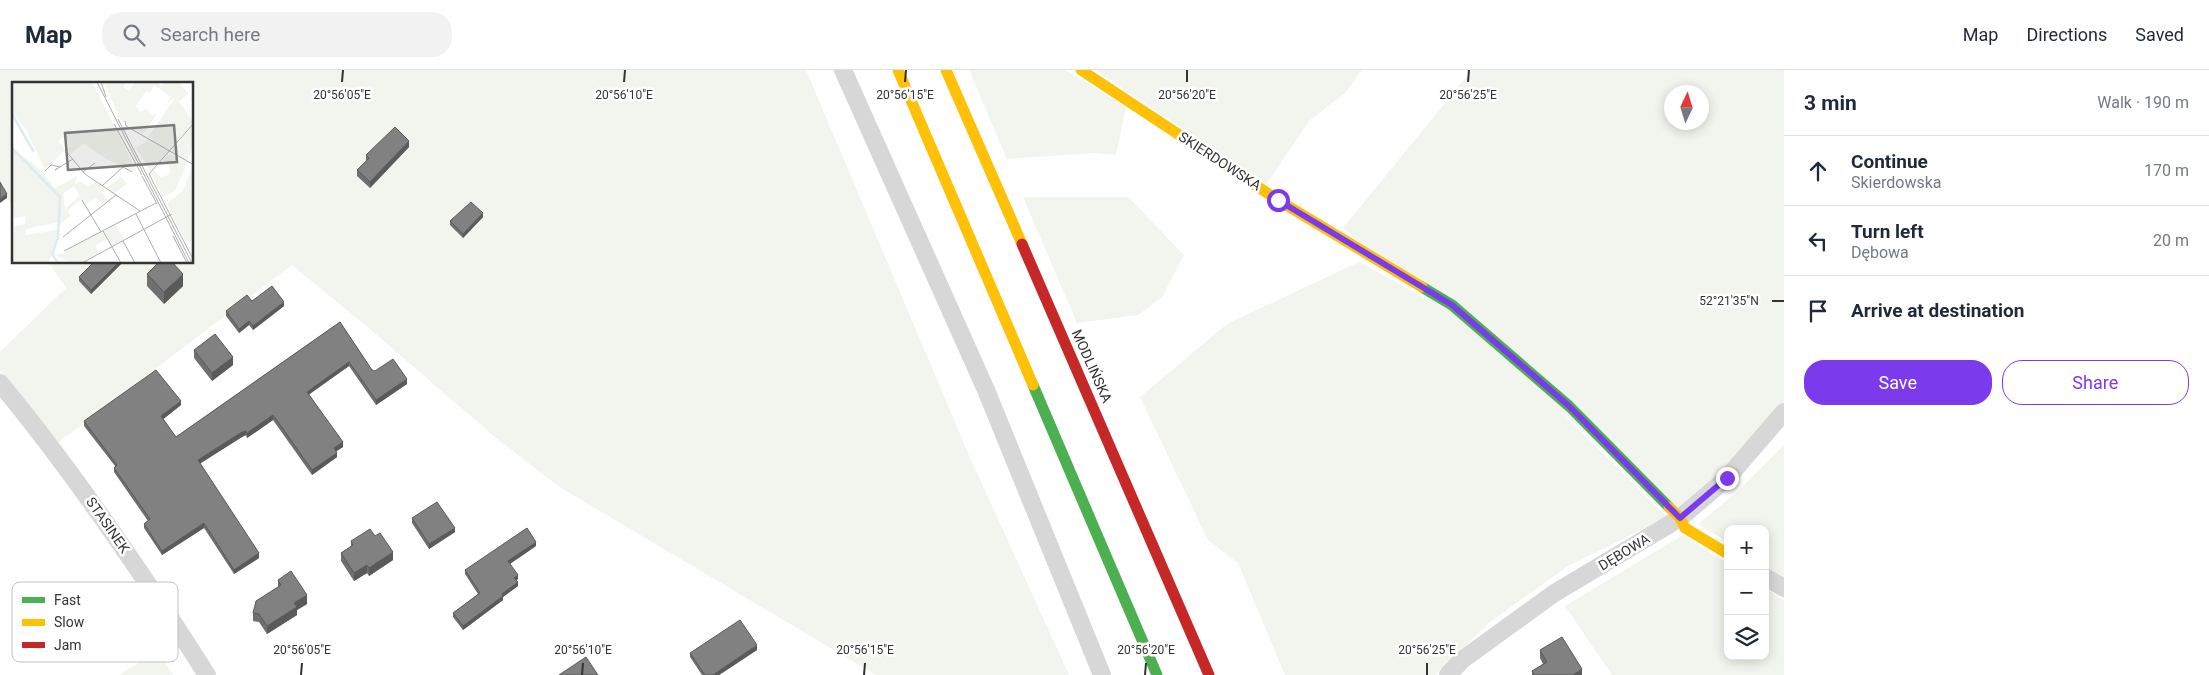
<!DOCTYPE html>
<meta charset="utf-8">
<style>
:root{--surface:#fff;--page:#f2f2f3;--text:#1f2937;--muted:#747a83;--line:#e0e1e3;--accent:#7c3aed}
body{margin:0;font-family:Roboto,sans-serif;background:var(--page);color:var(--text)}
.controls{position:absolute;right:15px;bottom:15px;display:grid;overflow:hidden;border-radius:10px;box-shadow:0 2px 12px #0003}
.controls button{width:45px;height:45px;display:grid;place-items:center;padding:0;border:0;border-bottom:1px solid var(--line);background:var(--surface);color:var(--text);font:25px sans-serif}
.compass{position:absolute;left:1664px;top:15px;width:45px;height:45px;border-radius:50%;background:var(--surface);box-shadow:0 2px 12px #0003;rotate:4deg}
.stop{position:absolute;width:15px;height:15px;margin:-11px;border:4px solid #7c3aed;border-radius:50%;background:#fff}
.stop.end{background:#7c3aed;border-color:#fff;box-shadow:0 1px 5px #0008}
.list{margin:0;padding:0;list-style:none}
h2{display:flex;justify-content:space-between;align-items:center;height:65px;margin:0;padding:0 20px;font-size:21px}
h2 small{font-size:16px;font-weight:400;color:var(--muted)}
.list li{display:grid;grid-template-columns:32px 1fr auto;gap:15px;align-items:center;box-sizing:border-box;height:70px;padding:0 20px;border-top:1px solid var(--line)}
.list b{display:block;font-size:19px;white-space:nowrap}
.list p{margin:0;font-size:16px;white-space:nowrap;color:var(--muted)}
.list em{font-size:16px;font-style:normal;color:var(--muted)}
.actions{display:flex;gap:10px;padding:15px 20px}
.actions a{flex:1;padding:11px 0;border:1px solid var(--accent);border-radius:20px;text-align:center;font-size:18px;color:var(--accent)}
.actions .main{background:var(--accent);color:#fff}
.icon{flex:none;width:28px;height:28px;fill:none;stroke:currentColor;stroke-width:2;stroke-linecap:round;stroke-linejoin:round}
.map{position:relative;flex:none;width:1784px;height:605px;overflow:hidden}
header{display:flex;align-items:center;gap:30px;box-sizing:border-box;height:70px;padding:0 25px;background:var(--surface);border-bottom:1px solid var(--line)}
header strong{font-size:24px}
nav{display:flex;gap:28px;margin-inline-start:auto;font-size:18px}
.search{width:350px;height:45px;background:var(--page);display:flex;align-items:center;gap:12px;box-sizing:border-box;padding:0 18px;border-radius:20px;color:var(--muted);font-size:19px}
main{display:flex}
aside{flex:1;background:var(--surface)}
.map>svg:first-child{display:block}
.green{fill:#f1f5ed;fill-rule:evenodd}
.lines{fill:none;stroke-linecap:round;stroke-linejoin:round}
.street{stroke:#d7d7d7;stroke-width:18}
.fast{stroke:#4caf50;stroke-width:11}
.slow{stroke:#ffc107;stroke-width:11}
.jam{stroke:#c62828;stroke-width:11}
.wall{fill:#6f6f6f}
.shaded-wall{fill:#5a5a5a}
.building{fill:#818181;stroke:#5a5a5a}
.route{stroke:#7c3aed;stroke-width:6}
.ticks{fill:none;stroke:#333;stroke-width:2}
.labels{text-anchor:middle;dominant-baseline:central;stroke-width:5;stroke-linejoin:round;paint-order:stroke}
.street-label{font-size:14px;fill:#333;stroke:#fff}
.inset-river{fill:none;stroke:#ddebf3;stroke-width:2.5}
.inset-road{fill:none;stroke:#adadad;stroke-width:1}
.view{fill:#7a7a7a;fill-opacity:0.15;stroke:#7a7a7a;stroke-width:2.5}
.inset-edge{fill:none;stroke:#333;stroke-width:2.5}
.key{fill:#fff;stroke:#c2c2c2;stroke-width:1}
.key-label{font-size:14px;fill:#333}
.ticks-label{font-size:12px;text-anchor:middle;fill:#333;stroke:#fff;stroke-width:5;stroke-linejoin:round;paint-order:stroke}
</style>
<header>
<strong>Map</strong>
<div class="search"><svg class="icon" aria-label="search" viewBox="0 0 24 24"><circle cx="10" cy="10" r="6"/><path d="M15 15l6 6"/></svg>Search here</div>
<nav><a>Map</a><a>Directions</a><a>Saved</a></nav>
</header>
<main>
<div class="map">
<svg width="1784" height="605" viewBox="0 0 1784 605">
<rect width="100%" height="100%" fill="#fff"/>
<g class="green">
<path d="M0,0H806L968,383L1069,605H876L558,416L495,367L371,260L292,195L55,375L0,300V282L66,218L49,193L192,192V14H14V138L0,116Z"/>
<path d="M969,0H1065L1126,37L1116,85L1093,83L1007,89Z"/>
<path d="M1095,0H1362L1345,23L1310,50L1266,114Z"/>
<path d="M1472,0H1784V331L1722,404L1677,440L1343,158ZM1672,22H1702V52H1672Z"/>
<path d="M1023,127H1128L1184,185L1162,227L1138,245L1077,253Z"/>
<path d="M1359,192L1449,241L1514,296L1667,447L1568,496L1489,553L1435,605H1285L1238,493L1208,470L1140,327L1227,254Z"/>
<path d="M1784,375V508L1765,496V459H1728V472L1698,454L1736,423Z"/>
<path d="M1683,465L1728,494V586H1765V518L1784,531V605H1612L1565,536Z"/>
<path d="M158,581L173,605H119Z"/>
</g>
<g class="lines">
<g class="street">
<path d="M843,0L986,320L1102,605"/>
<path d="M0,313C76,405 143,504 207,605"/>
<path d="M1765,507L1784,518"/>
<path d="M1448,605L1462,590L1553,524L1680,448L1727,408L1784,342"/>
</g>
<g class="fast">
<path d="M1422,217L1452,235L1569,336L1669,437"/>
<path d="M1033,315L1157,605"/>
</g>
<g class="slow">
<path d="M898,0L1033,315"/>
<path d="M946,0L1022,174"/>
<path d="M1081,0L1278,130L1422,217"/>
<path d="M1669,437L1680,448L1685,458L1728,484"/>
</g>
<path class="jam" d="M1022,174L1209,605"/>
</g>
<g class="wall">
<path d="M409,77L370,118L357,106V100L366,91V85Z"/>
<path d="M483,147L463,168L450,155V151Z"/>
<path d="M94,192H123L91,224L79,211V207Z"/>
<path d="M147,204L183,216L164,234L147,216Z"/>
<path d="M252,231L284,236L253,260L249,255L239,263L226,246V241Z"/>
<path d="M340,252L372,300L407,314L376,335L349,296L309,324L343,377L336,381L337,387L312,405L273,350L247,368L246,365L242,367L200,393L259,488L234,504L204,458L162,485L144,458V454L148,451L114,402V398L115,396L84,356V351L181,335L163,349L176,367Z"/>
<path d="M194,280L233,295L212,311L194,288Z"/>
<path d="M412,448L455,462L429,479L412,453Z"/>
<path d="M375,466L393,490L369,506L367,503L354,511L341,491V483L351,476V471Z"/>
<path d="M536,476L510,494L518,509L516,510L518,516L503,527V530L463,560L453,547V543L478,524L465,504V500Z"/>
<path d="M278,510L307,534L297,540V545L267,564L259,552L253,551V543L278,517Z"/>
<path d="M126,534L157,548L140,559L126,538Z"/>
<path d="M757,580L719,605H702L690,587V583Z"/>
<path d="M1540,580L1582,605H1532V601L1543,594L1540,588Z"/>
</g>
<g class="shaded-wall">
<path d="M409,71V77L370,118V112Z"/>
<path d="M7,124V128L0,133V129Z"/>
<path d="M483,143V147L463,168V164Z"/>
<path d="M119,192H123L91,224V220Z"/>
<path d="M183,204V216L164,234V222Z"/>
<path d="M284,232V236L253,260V256Z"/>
<path d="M249,251V255L239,263V259Z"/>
<path d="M233,287V295L212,311V303Z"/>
<path d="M349,292V296L307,326V322Z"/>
<path d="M407,309V314L376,335V330Z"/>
<path d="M181,331V335L161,351V346Z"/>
<path d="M273,345V350L247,368V363Z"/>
<path d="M246,361V365L242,367L198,395V390L242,362Z"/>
<path d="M343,372V377L334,383V378Z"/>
<path d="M337,383V387L312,405V400Z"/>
<path d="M204,453V458L162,485V481Z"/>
<path d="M455,458V462L429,479V474Z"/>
<path d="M536,472V476L508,495V491Z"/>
<path d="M393,482V490L369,506V498Z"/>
<path d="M259,483V488L234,504V500Z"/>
<path d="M367,495V503L354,511V503Z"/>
<path d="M518,505V509L514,512V508Z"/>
<path d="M518,512V516L503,527V530L463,560V556L502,524Z"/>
<path d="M307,525V534L297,540V545L267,564V556L294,533Z"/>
<path d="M157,544V548L140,559V555Z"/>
<path d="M757,575V580L719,605H713Z"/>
<path d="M1582,599V605H1573Z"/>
</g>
<g class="building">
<path d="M395,57L409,71L370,112L357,100L369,88L366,85Z"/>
<path d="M0,112L7,124L0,129Z"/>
<path d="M471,132L483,143L463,164L450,151Z"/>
<path d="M94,192H119L91,220L79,207Z"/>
<path d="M159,192H172L183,204L164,222L147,204Z"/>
<path d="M272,216L284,232L253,256L249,251L239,259L226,241L247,225L252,231Z"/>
<path d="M340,252L372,300L375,301L393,289L407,309L376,330L349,292L307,322L343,372L334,378L337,383L312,400L273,345L247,363L246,361L242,362L198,390L259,483L234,500L204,453L162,481L144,454L150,449L114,398L117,395L84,351L156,300L181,331L161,346L176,367Z"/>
<path d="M215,264L233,287L212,303L194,280Z"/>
<path d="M437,432L455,458L429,474L412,448Z"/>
<path d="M527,458L536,472L508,491L518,505L514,508L518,512L502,524L503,526L463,556L453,543L480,523L465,500Z"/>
<path d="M370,459L375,466L380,463L393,482L369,498L367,495L354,503L341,483L353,475L351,471Z"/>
<path d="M291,501L307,525L294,533L297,537L267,556L259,544L253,543L256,531L281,515L278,510Z"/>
<path d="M740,550L757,575L713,605H705L690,583Z"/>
<path d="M1562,567L1582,599L1573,605H1534L1532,601L1547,592L1540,580Z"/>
<path d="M586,587L598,605H559Z"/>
</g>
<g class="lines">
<path class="route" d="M1278,130L1452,235L1569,336L1680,448L1727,408"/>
</g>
<path class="ticks" d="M342,12L343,0M624,12L625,0M905,12L906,0M1187,12V0M1468,12L1469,0M1772,231H1784M301,605L302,593M582,605L583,593M864,605L865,593M1145,605L1146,593M1427,605V593"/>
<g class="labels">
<g class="street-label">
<text transform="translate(1220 91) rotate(33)">SKIERDOWSKA</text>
<text transform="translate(1092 296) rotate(66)">MODLIŃSKA</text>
<text transform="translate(108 455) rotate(55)">STASINEK</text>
<text transform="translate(1624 482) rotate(-31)">DĘBOWA</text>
</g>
</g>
<g transform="translate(12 12)">
<rect width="181" height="181" fill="#fff"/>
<path d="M0,0H80L124,88L121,90L89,74L72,61L58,73L54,68L58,64L51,55L46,59L53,68L33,87L13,46L0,30ZM92,0H114L111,5L118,9L123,0H146L149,4L154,0H167L176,12L167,20L181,40L160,68L138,89L124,66L137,57L143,59L136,55L163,16L155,21L159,15L142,3L138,11L134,9L124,24L128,30L134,27L139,33L145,32L131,52L113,43V39L110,41ZM181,42V64L175,80L159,71ZM0,66L24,84L43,106L65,94L63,103L68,99L76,105L83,100L93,107L89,110L96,118L90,123L84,115L74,122L70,117L56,128L58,134L48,142L41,170L44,173L51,171L57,181L44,173L42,175L45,181L41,175L40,171L37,180L0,181V145L13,142L14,134L0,137ZM62,104L68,114L53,127L51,112ZM47,140L46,148L13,153L14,147ZM158,72L175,81L163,109L151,115L139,91L142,89L149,95L156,93L159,88L151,77ZM181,84V158L173,159L155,121L171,109ZM109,95L115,102L102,111L95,106ZM104,143L112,158L101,164L92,149ZM90,150L95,157L83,163L87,171L69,181H59L53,176L54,168Z" fill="#f1f5ed" fill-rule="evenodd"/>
<path class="inset-river" d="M0,32L22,70M0,66L48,115L46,156L40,172L46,181"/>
<path class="inset-road" d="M85,0L177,181M89,0L94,15M106,37L180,181M113,39L114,44L182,83M182,41L137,92L182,179M102,42L130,93M53,68L73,92L128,129M46,86L43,88L61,77M33,89L39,83L48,85M71,90L83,81M130,94L145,122M90,104L111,85L120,90M70,118L89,150M124,132L149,181M91,149L109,181M161,154L175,181M51,155L104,113M111,159L123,181M52,169L144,121M70,181L160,132"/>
<path class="view" d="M162,43L165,80L56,88L53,51Z"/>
<rect width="181" height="181" class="inset-edge"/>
</g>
<rect x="12" y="512" width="166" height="80" rx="8" class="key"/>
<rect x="22" y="527" width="23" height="6" fill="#4caf50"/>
<rect x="22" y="549" width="23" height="7" fill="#ffc107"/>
<rect x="22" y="572" width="23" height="6" fill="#c62828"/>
<g class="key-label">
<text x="54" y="535">Fast</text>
<text x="54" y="557">Slow</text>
<text x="54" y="580">Jam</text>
</g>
<g class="ticks-label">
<text x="342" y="29">20°56'05"E</text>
<text x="624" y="29">20°56'10"E</text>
<text x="905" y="29">20°56'15"E</text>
<text x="1187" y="29">20°56'20"E</text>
<text x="1468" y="29">20°56'25"E</text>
<text x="1729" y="235">52°21'35"N</text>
<text x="302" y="584">20°56'05"E</text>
<text x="583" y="584">20°56'10"E</text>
<text x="865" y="584">20°56'15"E</text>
<text x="1146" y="584">20°56'20"E</text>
<text x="1427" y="584">20°56'25"E</text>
</g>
</svg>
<div class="controls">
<button>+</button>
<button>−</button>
<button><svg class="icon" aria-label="layers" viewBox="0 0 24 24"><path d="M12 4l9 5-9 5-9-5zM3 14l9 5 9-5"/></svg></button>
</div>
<svg class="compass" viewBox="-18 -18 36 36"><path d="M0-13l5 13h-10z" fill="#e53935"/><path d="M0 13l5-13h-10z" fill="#747a83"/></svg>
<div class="stop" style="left:1278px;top:130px"></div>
<div class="stop end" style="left:1727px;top:408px"></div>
</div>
<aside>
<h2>3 min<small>Walk · 190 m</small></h2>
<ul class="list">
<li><svg class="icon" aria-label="ahead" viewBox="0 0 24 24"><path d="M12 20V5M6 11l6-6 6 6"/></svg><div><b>Continue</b><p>Skierdowska</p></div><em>170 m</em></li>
<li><svg class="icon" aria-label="left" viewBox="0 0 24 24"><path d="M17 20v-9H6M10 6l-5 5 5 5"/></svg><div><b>Turn left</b><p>Dębowa</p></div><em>20 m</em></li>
<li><svg class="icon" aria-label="arrive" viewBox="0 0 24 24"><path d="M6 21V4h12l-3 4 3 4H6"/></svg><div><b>Arrive at destination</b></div></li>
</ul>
<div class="actions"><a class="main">Save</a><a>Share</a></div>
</aside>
</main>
